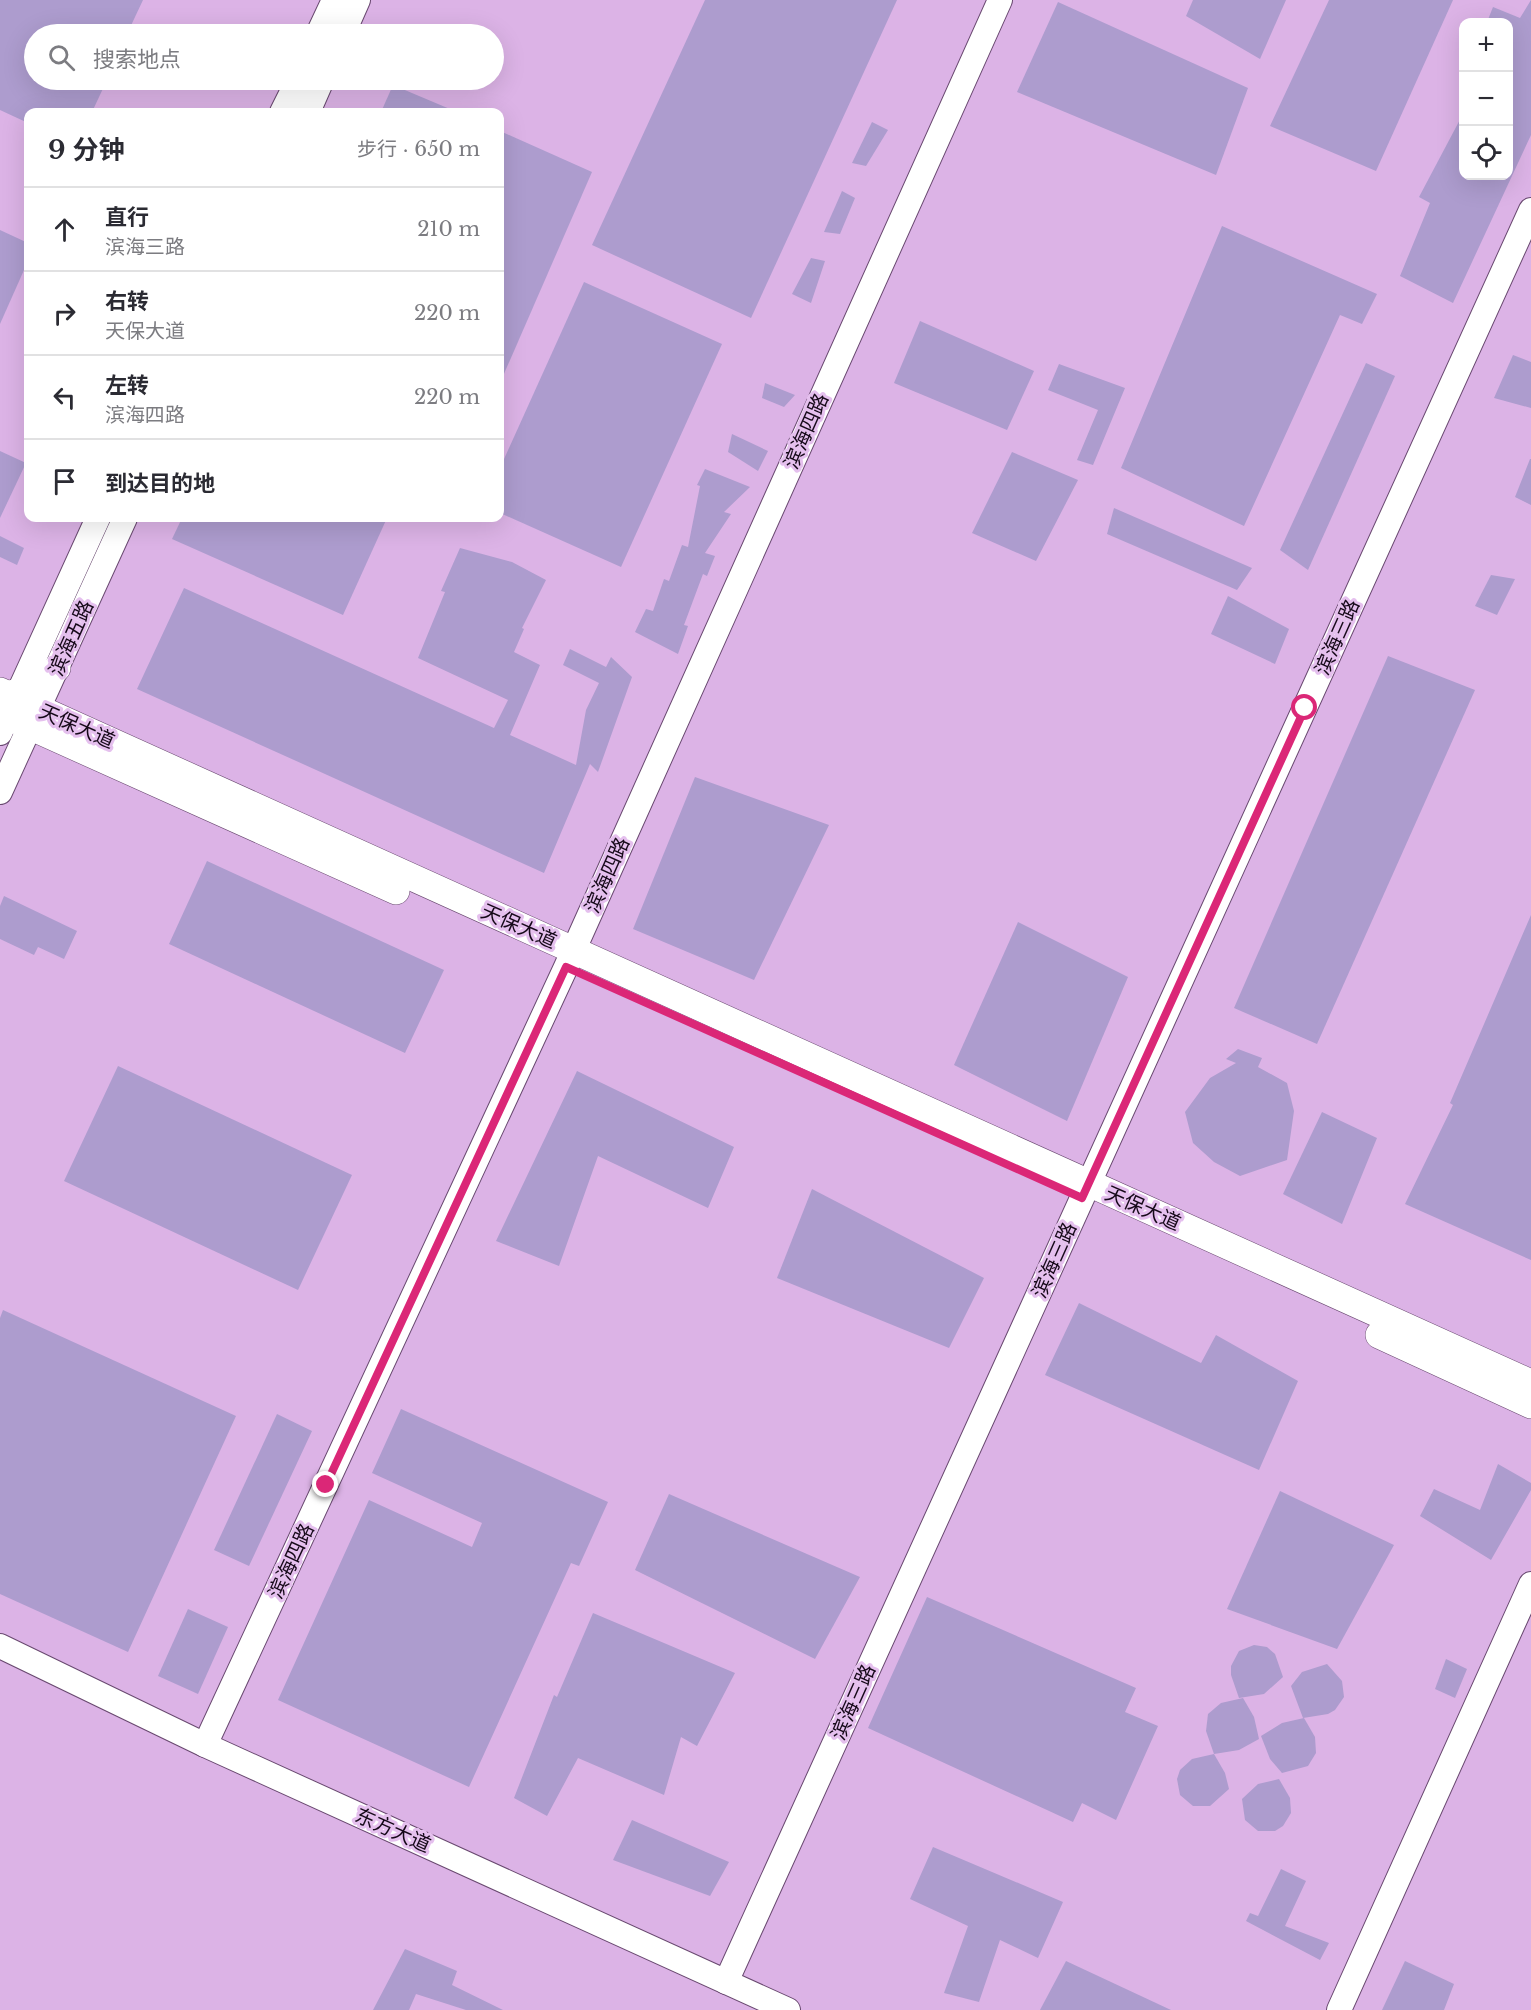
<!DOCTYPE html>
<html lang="zh">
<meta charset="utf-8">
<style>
:root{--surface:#fff;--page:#f2f2f3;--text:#2b2b33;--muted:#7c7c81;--line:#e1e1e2}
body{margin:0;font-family:"Libre Baskerville","Noto Sans SC",serif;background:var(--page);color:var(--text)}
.controls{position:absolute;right:18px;top:18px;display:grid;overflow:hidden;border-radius:12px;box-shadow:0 6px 24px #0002}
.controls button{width:54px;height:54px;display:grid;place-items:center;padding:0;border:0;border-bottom:2px solid var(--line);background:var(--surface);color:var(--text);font:30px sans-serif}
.stop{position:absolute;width:18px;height:18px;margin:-14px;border:4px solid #db2777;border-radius:50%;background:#fff}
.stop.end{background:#db2777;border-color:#fff;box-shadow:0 2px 6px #0008}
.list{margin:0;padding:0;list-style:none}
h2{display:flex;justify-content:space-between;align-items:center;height:78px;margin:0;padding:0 24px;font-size:26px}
h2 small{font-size:20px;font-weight:400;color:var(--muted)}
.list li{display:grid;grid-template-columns:39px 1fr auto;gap:18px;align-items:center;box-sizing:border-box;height:84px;padding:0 24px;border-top:2px solid var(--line)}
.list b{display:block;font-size:22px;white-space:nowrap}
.list p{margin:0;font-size:20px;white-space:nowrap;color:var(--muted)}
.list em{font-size:20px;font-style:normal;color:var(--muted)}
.icon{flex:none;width:33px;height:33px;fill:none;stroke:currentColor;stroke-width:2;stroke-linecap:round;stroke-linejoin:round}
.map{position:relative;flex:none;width:1531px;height:2010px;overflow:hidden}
.search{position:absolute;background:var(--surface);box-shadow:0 6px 24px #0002;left:24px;top:24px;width:480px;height:66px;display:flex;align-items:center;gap:15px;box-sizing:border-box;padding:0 21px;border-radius:33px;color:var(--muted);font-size:22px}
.panel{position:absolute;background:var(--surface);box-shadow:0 6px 24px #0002;left:24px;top:108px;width:480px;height:414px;border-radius:12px}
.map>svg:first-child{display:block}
.built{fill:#dcb3e6;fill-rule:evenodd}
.building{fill:#ad9cce}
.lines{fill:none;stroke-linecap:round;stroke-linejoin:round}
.tertiary-casing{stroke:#694970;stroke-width:26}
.secondary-casing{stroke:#694970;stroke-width:28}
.tertiary{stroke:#fff;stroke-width:24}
.secondary{stroke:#fff;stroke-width:27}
.route{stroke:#db2777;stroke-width:8}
.labels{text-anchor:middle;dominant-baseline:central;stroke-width:6;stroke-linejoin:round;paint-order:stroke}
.street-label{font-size:20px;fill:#160919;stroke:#e5c0ee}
</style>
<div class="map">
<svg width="1531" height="2010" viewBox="0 0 1531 2010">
<rect width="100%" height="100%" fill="#e5c0ee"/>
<path class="built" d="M0,0H1531V2010H0ZM1464,22H1508V176H1464ZM34,34H494V80H34ZM28,112H500V518H28Z"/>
<g class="building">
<path d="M0,0H143L127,34H34V80H107L92,112H28V123L0,110Z"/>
<path d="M705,0H897L751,318L592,245Z"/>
<path d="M1193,0H1286L1260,59L1186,16Z"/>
<path d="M1329,0H1453L1376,171L1270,126Z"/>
<path d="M1531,0V135L1453,303L1400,276L1430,203L1419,197L1464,112V176H1509V22H1487L1493,7L1520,18Z"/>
<path d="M1058,2L1248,88L1216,175L1017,92Z"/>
<path d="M393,85L457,112H381Z"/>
<path d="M872,122L888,130L866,166L852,163Z"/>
<path d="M500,131L592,172L500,383Z"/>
<path d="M842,191L855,198L840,234L824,232Z"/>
<path d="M1222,226L1377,294L1362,324L1340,315L1244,526L1121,468Z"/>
<path d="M0,230L28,243V261L0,324Z"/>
<path d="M811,258L825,261L811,303L792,294Z"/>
<path d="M584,282L722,344L621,567L500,513V468Z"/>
<path d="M920,321L1034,371L1007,430L894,383Z"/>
<path d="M1513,355L1531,362V408L1494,398Z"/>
<path d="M1366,363L1395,376L1308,570L1280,550Z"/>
<path d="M1059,364L1125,388L1093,465L1077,460L1098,410L1048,390Z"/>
<path d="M765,383L795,395L784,407L762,398Z"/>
<path d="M732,434L768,451L758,471L728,452Z"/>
<path d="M0,451L26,463L0,518Z"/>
<path d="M1012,452L1078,480L1036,561L972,533Z"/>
<path d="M1530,459H1531V505L1515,497Z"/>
<path d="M705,469L750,487L724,512L731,514L705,553L715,556L707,576L703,574L684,625L688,626L678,654L635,632L646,609L653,611L664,579L669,581L682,545L688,547L700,486L697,485Z"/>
<path d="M1114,508L1252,568L1237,590L1107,534Z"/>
<path d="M182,518H387L343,615L172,539Z"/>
<path d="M0,536L24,548L17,565L0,557Z"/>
<path d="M460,548L512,562L546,580L522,628L524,629L514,652L540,665L510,735L576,765L586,710L599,683L563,665L570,649L606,667L611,657L632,677L598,772L590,764L544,873L137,689L184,588L494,728L508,700L418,658L445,592L441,591Z"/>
<path d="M1491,575L1515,579L1497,615L1475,606Z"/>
<path d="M1228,596L1289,629L1275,664L1211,634Z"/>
<path d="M1388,656L1475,690L1317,1044L1234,1008Z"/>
<path d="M695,777L829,825L754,980L633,929Z"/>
<path d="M207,861L444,970L405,1053L169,944Z"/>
<path d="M4,896L77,931L64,959L38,947L34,955L0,939V906Z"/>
<path d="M1531,915V1260L1405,1204L1453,1105L1450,1103Z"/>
<path d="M1018,922L1128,977L1067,1121L954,1065Z"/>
<path d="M1238,1049L1262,1058L1258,1067L1287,1083L1294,1111L1287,1160L1240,1176L1214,1162L1193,1143L1185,1112L1210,1078L1236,1063L1226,1059Z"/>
<path d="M118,1066L352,1175L298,1290L64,1181Z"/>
<path d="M577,1071L734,1147L708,1208L598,1156L559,1266L496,1241Z"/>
<path d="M1322,1112L1377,1138L1342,1224L1283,1194Z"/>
<path d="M812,1189L984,1278L949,1348L777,1278Z"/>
<path d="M1079,1303L1201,1363L1216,1335L1298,1381L1259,1470L1045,1375Z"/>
<path d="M3,1310L236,1416L128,1652L0,1594V1318Z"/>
<path d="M401,1409L608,1502L579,1566L571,1563L469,1787L278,1700L369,1500L472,1547L482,1523L372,1473Z"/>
<path d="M277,1414L312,1431L249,1566L214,1550Z"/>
<path d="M1498,1464L1531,1483V1490L1491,1560L1420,1516L1434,1489L1480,1510Z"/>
<path d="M1280,1491L1394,1545L1337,1649L1227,1609Z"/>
<path d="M669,1494L860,1577L815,1659L635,1570Z"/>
<path d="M927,1597L1136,1688L1125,1712L1158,1726L1116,1820L1082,1803L1073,1822L868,1728Z"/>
<path d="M188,1609L228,1627L198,1694L158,1676Z"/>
<path d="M593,1613L735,1673L697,1746L681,1737L664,1795L578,1758L547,1816L514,1798L554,1695L557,1697Z"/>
<path d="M1254,1645L1267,1647L1275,1654L1283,1677L1264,1694L1239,1698L1231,1675V1666L1239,1651Z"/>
<path d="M1446,1659L1467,1669L1455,1698L1435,1689Z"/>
<path d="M1327,1664L1342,1681L1344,1697L1335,1710L1328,1714L1303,1718L1291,1686L1302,1672Z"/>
<path d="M1243,1698L1254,1717L1259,1739L1239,1750L1214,1754L1206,1731L1208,1714L1221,1703Z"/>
<path d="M1304,1718L1315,1737L1316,1753L1308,1766L1282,1773L1270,1759L1261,1736L1282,1723Z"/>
<path d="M1214,1754L1225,1773L1229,1789L1210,1806H1193L1180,1795L1177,1779L1180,1770L1192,1759Z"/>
<path d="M1279,1779L1290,1798L1291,1813L1283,1826L1275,1831H1258L1245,1820L1242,1799L1258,1784Z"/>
<path d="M632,1820L729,1862L710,1896L613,1860Z"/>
<path d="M933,1847L1063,1902L1038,1958L1000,1940L979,2002L944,1993L968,1926L910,1899Z"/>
<path d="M1281,1869L1306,1881L1285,1926L1329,1943L1320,1960L1246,1921L1250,1913L1258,1916Z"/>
<path d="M405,1949L457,1971L452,1985L503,2010H466L416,1994L409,2010H373Z"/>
<path d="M1066,1961L1171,2010H1040Z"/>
<path d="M1405,1961L1454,1984L1444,2010H1382Z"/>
</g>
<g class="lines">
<defs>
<g id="tertiary">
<path d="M318,34L334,0"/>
<path d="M343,34L358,0"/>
<path d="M282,112L298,80"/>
<path d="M308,112L322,80"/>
<path d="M0,733L98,518"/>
<path d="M0,792L125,518"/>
<path d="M0,1646L205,1745L788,2010"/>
<path d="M205,1745L566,967L1000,0"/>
<path d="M726,1982L1531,210"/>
<path d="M1339,2010L1531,1584"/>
</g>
<g id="secondary">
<path d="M0,691L1531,1383"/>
<path d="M1,697L37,686L57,668"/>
<path d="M0,713L396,891"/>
<path d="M1379,1335L1531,1405"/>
</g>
</defs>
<use href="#tertiary" class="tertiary-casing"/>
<use href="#secondary" class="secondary-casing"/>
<use href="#tertiary" class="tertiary"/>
<use href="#secondary" class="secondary"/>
</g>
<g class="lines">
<path class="route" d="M326,1485L566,967L1082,1198L1305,708"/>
</g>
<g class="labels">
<g class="street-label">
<text transform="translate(806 431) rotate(-66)">滨海四路</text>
<text transform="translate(1337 637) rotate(-66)">滨海三路</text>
<text transform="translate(71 638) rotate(-66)">滨海五路</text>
<text transform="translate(77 726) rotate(24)">天保大道</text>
<text transform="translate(607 875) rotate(-66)">滨海四路</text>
<text transform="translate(519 926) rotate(24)">天保大道</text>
<text transform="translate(1143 1208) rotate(24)">天保大道</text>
<text transform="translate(1054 1260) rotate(-66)">滨海三路</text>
<text transform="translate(291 1561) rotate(-65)">滨海四路</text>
<text transform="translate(853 1702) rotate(-66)">滨海三路</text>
<text transform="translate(393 1830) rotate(24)">东方大道</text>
</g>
</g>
</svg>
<div class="controls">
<button>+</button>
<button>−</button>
<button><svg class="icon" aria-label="locate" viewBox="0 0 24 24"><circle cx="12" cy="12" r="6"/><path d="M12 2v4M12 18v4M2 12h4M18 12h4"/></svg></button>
</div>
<div class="stop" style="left:1305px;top:708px"></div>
<div class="stop end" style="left:326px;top:1485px"></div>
<div class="search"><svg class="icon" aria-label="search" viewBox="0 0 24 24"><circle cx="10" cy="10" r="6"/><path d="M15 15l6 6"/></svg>搜索地点</div>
<section class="panel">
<h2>9 分钟<small>步行 · 650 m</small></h2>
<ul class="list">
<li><svg class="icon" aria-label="ahead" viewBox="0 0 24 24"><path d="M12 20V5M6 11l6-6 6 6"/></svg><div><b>直行</b><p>滨海三路</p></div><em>210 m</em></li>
<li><svg class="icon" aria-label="right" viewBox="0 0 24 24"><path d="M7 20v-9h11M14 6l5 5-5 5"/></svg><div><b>右转</b><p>天保大道</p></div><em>220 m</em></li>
<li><svg class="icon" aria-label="left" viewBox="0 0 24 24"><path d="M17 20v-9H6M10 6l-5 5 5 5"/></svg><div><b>左转</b><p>滨海四路</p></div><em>220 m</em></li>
<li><svg class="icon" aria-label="arrive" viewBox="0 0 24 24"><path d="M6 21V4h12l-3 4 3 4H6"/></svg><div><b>到达目的地</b></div></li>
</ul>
</section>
</div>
